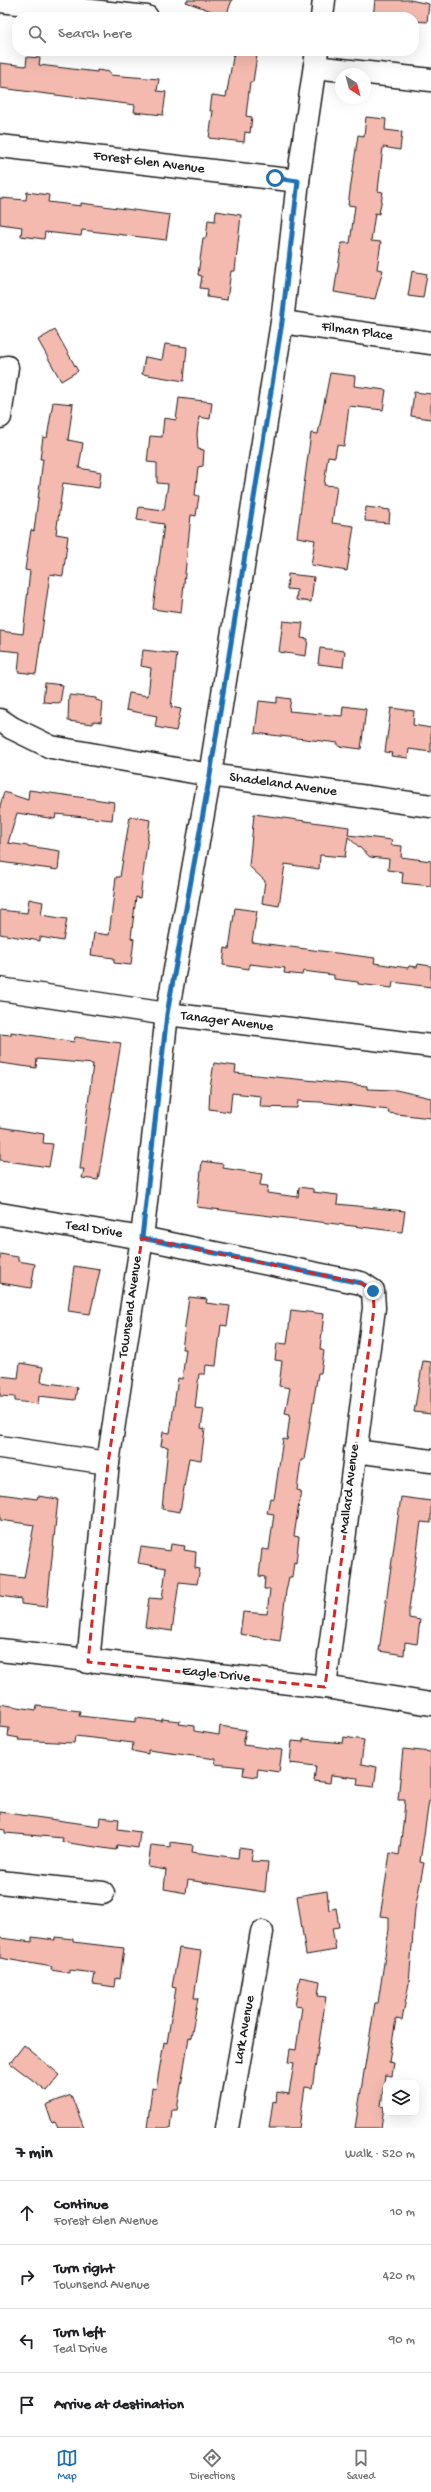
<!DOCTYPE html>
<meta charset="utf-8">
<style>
:root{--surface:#fff;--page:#f6f6f6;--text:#202124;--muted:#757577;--line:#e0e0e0;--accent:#1f6fb2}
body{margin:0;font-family:"Gochi Hand",sans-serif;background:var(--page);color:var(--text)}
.controls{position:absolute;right:12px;bottom:12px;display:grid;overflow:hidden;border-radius:8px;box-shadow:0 4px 16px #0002}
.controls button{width:36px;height:36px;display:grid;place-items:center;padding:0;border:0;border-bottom:1px solid var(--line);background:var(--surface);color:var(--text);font:20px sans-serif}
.compass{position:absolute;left:335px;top:68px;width:36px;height:36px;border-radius:50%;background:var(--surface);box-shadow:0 4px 16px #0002;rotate:144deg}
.stop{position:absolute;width:12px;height:12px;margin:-9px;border:3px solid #1f6fb2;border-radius:50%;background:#fff}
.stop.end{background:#1f6fb2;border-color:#fff;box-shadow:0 1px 4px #0008}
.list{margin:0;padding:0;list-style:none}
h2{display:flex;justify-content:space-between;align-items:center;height:52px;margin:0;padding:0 16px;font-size:17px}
h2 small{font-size:13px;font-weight:400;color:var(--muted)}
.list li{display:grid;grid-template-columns:26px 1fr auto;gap:12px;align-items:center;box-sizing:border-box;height:64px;padding:0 16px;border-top:1px solid var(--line)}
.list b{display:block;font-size:15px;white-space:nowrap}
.list p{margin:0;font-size:13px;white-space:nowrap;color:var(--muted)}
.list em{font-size:13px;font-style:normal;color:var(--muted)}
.icon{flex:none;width:22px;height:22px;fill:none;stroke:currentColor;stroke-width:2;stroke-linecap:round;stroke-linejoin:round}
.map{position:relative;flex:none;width:431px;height:2128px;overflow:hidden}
.search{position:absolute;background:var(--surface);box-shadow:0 4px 16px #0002;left:12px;right:12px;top:12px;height:44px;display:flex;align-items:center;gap:10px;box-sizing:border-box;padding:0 14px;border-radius:16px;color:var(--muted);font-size:15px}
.sheet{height:308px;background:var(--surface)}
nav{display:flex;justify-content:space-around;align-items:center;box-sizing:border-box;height:56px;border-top:1px solid var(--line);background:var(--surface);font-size:11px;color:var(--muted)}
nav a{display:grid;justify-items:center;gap:2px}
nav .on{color:var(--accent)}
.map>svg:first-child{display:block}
.building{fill:#f4baaf;stroke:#1c1c1c}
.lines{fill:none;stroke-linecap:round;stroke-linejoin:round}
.minor-casing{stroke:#1c1c1c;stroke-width:25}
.minor{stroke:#fff;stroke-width:22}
.route{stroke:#1f6fb2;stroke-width:5}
.marked{fill:none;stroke:#d62828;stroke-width:3;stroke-dasharray:8 5;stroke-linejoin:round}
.labels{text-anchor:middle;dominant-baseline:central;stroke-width:4;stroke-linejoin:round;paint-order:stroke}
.street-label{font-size:14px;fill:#1c1c1c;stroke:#fff}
</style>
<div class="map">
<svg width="431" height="2128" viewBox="0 0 431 2128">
<rect width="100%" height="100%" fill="#fff"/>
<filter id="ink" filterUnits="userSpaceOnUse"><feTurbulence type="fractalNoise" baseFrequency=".025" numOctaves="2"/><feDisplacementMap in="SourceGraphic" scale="8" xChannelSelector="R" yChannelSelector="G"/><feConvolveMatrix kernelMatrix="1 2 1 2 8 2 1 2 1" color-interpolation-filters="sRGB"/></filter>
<g filter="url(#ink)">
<g class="building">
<path d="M187,0H232L226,16L186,2Z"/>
<path d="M375,0H410L429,4L427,22L414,21V17H373Z"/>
<path d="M234,52L257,55L253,82H250L246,116L252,117L250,133L245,132L244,142L209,138L213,111H210L212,95L226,97Z"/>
<path d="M27,57L40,58L39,65L97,72V70L110,72V75L159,79L157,91L166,92L163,115L134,112L135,105L0,88V63L26,66Z"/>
<path d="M366,117L386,119L385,130L402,132L400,150L383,147L378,191L383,192L379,214L375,213L371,241L381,242L377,269L383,270L375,299L334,292L342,243H350L355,206L348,205L358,135L364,136Z"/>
<path d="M27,192L49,195L48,202L81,206V203L170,215L166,240L82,230L81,236L45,232L44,239L21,236L22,227L0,224V198L26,200Z"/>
<path d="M216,211L241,215L235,271H231L227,300L207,297L208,289L200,288L202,276L198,275L203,238H206L208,220L215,221Z"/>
<path d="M412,271L427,274L423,298L408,296Z"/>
<path d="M55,330L78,371L61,381L38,340Z"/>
<path d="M165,344L187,347L184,381L142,374L145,357L162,360Z"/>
<path d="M330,373L355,376L354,386L386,390L383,410L349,406L344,446L337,445L335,457L328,456L324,485L337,486L332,523L354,526L347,571L311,565L315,540L297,537L311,433L318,434Z"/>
<path d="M414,392L431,394V419L411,416Z"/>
<path d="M179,398L212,402L210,419L199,417L197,434L198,449L204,450L203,466L198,467L195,495L199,496L196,516L191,515L181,613L153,609L164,524L137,520L139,507L164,510L168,484L157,483V463L147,462L150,436L162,437L164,418L176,420Z"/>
<path d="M53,402L73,404L68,440L83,443L79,468L101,472L99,488L63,483L56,534L68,536L63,576L50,574L36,674L18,672L20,652L0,650V631L23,634L30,571L25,570L31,530L34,531L43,459H40L43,437L47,438Z"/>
<path d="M366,507L390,510L389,523L365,521Z"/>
<path d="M288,574L314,577L311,602L296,600L297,590L287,589Z"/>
<path d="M283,621L303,623L301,638L308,639L306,656L279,652Z"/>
<path d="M320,648L345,651L343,667L318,664Z"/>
<path d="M143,650L177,654L171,707L181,709L176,731L155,727L157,716L126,710L129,693L148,696L151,668L141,666Z"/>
<path d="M45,683L63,685L60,703L43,702Z"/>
<path d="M69,695L96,698V700L103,702L101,722L93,721V724L68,721Z"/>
<path d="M277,697L291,699L289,711L342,716L343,706L366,709L361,749L338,746V743L255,733L259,701L277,703Z"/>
<path d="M391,708L414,711L413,725L431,728V752L409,749L408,758L391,756L392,753L385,752Z"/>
<path d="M29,790L114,802L112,820L56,814L55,819L17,813L8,843L60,851L58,870L0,862V806L4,792L28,800Z"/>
<path d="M254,814L349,827L348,835L392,840L391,845L402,846L401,857L431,861V886L402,883L403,872L388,870L389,859L370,857L348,837L345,857L320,855L319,869L285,864L279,906L262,903L265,881L249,866Z"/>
<path d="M130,816L150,820L140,898L136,897L131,938L134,939L131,965L114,963V958L91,955L94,933L109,935L116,877H120Z"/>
<path d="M29,899L43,902L41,915L67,919L63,941L40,937V941L0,934V910L27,913Z"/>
<path d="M235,908L257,911L252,942L375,958L374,963L408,968L409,966L417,967L418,964L431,966V987L393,982L392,988L358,984V982L334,979V975L303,971L302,975L284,973L285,968L249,964V969L223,965L225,948L229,949Z"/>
<path d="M11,1032L74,1042L75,1037L121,1043L98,1180L82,1178L84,1169H80L93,1064L37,1059L36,1068L0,1063V1034L11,1035Z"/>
<path d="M214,1063L236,1066L235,1073L367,1086V1089L396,1090L431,1098V1118L388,1113L389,1110L320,1102L298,1101L297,1108L260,1107L261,1096L232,1093L230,1112L209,1109L210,1088Z"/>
<path d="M0,1127L44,1134L43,1143L53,1144L49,1167L0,1160Z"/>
<path d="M202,1161L223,1164V1168L262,1174L260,1185L268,1186L267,1193L298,1197L299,1187L313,1189V1192L338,1195L337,1204L405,1211L402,1232L197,1207Z"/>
<path d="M0,1254L18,1257V1261L35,1264L31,1288L0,1283Z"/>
<path d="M74,1266L100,1270L90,1314L68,1311Z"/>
<path d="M189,1297L207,1299L206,1303L230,1306L227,1326L221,1325L216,1366L206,1365L205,1374H199L195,1408L204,1409L201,1428L205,1429L201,1460L189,1458L180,1512L162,1509L168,1447L161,1446L163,1432L170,1433L178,1378L182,1379L186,1349H182Z"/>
<path d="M291,1310L324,1314L320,1349L324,1351L321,1373H318L304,1460H301L297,1490L301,1491L294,1536L299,1537L296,1563L294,1562L292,1577H289L286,1591L280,1641L240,1634L243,1612L267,1614L270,1589H264L265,1577L259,1576L262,1549L269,1550L274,1514L267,1513L270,1498L274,1499L283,1439L287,1440L290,1414L285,1413L290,1388L279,1386L282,1361L275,1360L277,1343L287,1344Z"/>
<path d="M423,1361L431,1362V1414L414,1412Z"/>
<path d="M20,1363L43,1367L41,1382L77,1387L75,1400L39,1396L38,1404L15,1401V1397L0,1396V1376L18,1378Z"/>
<path d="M0,1494L37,1499L38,1496L58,1499L47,1607L21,1604V1599L0,1596V1575L24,1578L34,1525L0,1520Z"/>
<path d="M401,1497L431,1501V1523L421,1522L409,1609V1618L420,1620L417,1644L405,1642L404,1655L379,1651Z"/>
<path d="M171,1544L185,1546L184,1550L196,1552L195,1568L200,1569L197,1584L179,1582L172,1631L145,1627L149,1598L162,1599L166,1568L138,1563L141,1547L170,1551Z"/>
<path d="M0,1704L36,1710L37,1706L80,1711L79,1716L136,1722V1718L162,1721V1719L180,1721L179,1724L194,1726V1731L219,1735L220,1726L246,1730L243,1745L282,1750L279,1772L258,1769L257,1777L243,1775L244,1767L215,1764L216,1759L148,1750V1754L132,1751L133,1743L101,1739L75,1736L74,1743L18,1740L19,1738L8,1736L9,1728L0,1727Z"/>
<path d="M344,1737L364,1740L361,1764L377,1767L374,1787L357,1785L358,1778L331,1775L330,1783L314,1781L316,1766L290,1763L292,1741L303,1742V1739L343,1743Z"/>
<path d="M403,1749L431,1752V1801H429L420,1862L424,1863L415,1909L409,1983L402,2020L396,2019L389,2062L394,2063L392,2076L385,2075L381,2106L384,2107L381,2128H355L375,2003H378L389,1929V1917L380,1916L383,1898L390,1853L399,1855L403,1825L405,1800H398Z"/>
<path d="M0,1812L99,1826L100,1817L119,1819L118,1829L140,1832L138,1848L117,1845L116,1850L62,1842L63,1838L5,1833V1830L0,1829Z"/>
<path d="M170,1842L193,1845L192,1852L238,1858L239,1848L253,1850L251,1861L268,1862L265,1892L188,1880L186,1893L164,1889L166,1870L148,1867L151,1845L170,1847Z"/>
<path d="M327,1891L329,1910L336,1908L339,1927L332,1928L336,1950L306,1955L297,1896Z"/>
<path d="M32,1937L55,1940V1937L73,1939V1942L124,1948L120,1979L116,1978L115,1987L93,1984L95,1973L69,1970V1973L51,1970L52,1967L0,1958V1938L32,1942Z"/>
<path d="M179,1948L201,1951L194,1998H198L191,2038L189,2037L177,2110H172L170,2128H147L152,2088L156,2089L164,2042L167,2043L176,1988L172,1987Z"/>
<path d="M300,1977L320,1981L318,1996L326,1997L312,2088L305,2087L299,2128H269L273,2101L276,2102L277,2092L289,2094L294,2063L288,2062L290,2049L296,2050L302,2007L295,2006Z"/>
<path d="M24,2045L60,2075L47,2091L10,2063Z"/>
<path d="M71,2095L84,2128H58L55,2122L52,2123L46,2105Z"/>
</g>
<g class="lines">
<defs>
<g id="minor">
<path d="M0,1L147,17"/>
<path d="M322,17L324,0"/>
<path d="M315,67L431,80"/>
<path d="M0,146L298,181"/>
<path d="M282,322L431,343"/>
<path d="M0,417L7,367"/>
<path d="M0,720L12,728L51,747L210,775L431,806"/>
<path d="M0,989L167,1014L431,1046"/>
<path d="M0,1214L142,1238L361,1283L373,1291L374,1308L325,1687"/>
<path d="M0,1447L108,1463"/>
<path d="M355,1451L431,1461"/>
<path d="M0,1650L325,1687L431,1704"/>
<path d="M88,1662L108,1463L142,1238L167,1014L210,775L282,322L298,181L317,51"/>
<path d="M0,1882L103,1893"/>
<path d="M227,2128L262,1932"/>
</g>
</defs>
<use href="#minor" class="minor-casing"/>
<use href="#minor" class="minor"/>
</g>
</g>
<g class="lines" filter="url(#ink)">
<path class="route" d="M275,178L298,181L282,322L210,775L167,1014L142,1238L361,1283L373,1291"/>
</g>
<path class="marked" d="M142,1238L361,1283L373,1291L374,1308L325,1687L88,1662L108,1463Z"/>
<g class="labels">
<g class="street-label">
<text transform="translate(149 163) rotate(7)">Forest Glen Avenue</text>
<text transform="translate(357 332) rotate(8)">Filman Place</text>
<text transform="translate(283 785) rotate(8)">Shadeland Avenue</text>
<text transform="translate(227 1022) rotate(7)">Tanager Avenue</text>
<text transform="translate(94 1230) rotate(9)">Teal Drive</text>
<text transform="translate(131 1307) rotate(-82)">Townsend Avenue</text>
<text transform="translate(350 1489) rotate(-83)">Mallard Avenue</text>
<text transform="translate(216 1675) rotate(6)">Eagle Drive</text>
<text transform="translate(245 2030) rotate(-80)">Lark Avenue</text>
</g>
</g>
</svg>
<div class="controls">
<button><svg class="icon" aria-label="layers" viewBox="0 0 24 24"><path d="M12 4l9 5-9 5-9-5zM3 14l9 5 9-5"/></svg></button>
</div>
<svg class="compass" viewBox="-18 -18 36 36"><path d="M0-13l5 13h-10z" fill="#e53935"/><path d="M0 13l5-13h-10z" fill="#757577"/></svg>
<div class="stop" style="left:275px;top:178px"></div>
<div class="stop end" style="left:373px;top:1291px"></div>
<div class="search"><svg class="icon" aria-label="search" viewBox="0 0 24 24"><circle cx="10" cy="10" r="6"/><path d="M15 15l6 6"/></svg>Search here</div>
</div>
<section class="sheet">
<h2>7 min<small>Walk · 520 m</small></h2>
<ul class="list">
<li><svg class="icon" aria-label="ahead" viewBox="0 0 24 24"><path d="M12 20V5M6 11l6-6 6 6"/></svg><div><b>Continue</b><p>Forest Glen Avenue</p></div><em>10 m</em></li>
<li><svg class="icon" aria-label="right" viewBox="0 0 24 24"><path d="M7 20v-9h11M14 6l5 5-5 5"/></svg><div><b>Turn right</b><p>Townsend Avenue</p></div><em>420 m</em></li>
<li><svg class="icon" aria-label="left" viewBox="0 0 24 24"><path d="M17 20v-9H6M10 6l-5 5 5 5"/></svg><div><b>Turn left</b><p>Teal Drive</p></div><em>90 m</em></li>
<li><svg class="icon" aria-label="arrive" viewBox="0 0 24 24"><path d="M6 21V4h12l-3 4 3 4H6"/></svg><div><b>Arrive at destination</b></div></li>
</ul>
</section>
<nav>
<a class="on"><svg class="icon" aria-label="map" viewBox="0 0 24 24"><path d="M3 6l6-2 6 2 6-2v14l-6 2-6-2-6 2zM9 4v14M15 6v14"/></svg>Map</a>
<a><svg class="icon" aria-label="directions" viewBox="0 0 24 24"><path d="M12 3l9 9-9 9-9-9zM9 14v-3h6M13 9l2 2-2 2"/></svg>Directions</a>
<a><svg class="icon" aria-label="saved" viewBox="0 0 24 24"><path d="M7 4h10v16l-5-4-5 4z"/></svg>Saved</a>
</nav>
